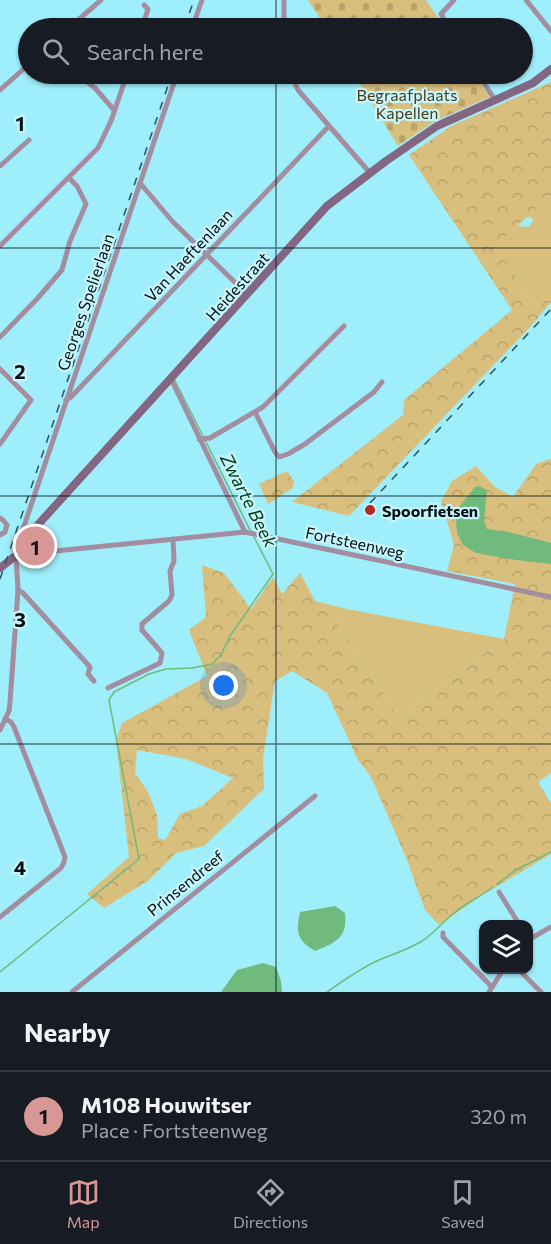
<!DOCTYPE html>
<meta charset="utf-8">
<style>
:root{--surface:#171b24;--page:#242831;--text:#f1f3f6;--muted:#9ea1a6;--line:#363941;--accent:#d69795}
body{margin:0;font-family:Commissioner,sans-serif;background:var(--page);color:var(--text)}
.controls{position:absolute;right:18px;bottom:18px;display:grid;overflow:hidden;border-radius:12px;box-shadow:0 2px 4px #0004}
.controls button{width:54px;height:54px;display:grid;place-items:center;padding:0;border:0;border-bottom:2px solid var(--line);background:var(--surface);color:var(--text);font:30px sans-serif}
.you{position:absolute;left:224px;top:686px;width:21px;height:21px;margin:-15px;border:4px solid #fff;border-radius:50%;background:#1a73e8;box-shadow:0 0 0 9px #1a73e833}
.badge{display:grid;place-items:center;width:39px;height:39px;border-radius:50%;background:var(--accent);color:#111;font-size:20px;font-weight:700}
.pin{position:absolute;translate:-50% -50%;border:3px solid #fff;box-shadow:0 2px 6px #0006}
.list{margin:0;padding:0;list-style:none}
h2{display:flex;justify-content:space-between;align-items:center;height:78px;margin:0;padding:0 24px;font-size:26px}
h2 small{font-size:20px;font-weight:400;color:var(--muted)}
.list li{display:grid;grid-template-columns:39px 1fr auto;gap:18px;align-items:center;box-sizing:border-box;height:90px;padding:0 24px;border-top:2px solid var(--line)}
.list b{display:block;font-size:22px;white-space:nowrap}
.list p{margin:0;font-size:20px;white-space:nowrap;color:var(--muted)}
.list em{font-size:20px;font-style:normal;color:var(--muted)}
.icon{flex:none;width:33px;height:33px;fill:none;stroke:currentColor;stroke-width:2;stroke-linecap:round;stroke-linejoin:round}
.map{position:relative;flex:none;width:551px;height:992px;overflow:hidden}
.search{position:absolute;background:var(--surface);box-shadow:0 2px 4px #0004;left:18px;right:18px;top:18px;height:66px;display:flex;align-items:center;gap:15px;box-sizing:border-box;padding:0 21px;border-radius:33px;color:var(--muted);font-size:22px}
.sheet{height:168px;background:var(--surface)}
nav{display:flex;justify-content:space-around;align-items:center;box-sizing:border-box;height:84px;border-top:2px solid var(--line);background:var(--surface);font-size:16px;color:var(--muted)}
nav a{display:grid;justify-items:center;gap:3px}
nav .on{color:var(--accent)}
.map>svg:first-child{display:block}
.grass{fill:#d9bf7d}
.forest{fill:url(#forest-crowns);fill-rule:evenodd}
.cemetery{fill:url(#cemetery-stones)}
.water{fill:#70ba7d}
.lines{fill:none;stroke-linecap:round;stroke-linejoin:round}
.stream{stroke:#70ba7d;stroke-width:1.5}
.street{stroke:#a28ea0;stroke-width:5}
.secondary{stroke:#836681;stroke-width:8}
.rail{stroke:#2f5158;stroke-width:1.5;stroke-dasharray:8 8;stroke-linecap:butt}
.grid{fill:none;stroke:#000f13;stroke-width:1.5;stroke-opacity:0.55}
.poi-dot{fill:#b5261e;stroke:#c8f6fd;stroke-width:2}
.labels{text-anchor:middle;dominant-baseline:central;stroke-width:4.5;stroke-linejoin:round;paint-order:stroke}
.park-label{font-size:16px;fill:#483a13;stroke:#c8f6fd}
.street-label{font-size:16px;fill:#000f13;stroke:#c8f6fd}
.poi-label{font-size:16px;font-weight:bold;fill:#000f13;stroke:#c8f6fd;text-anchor:start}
.water-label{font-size:18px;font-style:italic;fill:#003a13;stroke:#c8f6fd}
.grid-label{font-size:20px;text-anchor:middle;font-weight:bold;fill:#000f13;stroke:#c8f6fd;stroke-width:4.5;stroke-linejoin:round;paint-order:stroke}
</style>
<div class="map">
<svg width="551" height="992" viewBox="0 0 551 992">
<defs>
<pattern id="forest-crowns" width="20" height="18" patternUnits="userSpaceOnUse" patternTransform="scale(1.5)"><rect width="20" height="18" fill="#d9bf7d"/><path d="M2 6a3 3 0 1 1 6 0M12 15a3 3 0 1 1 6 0" fill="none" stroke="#b8a36b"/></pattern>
<pattern id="cemetery-stones" width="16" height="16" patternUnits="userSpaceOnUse" patternTransform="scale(1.5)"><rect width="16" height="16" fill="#d9bf7d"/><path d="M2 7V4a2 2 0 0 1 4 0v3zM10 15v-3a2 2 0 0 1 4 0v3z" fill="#b8a36b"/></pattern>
</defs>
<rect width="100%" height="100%" fill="#9feefb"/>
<g class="grass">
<path d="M551,195V285L533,301L494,246L518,224V226L528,227L531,224L533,220L531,217L525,218Z"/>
<path d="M347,609L504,639L399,717L338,625Z"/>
</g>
<g class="forest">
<path d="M551,82V195L495,246L532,300L551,285V302L531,326L349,516L292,502L403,415L404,400L512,310L409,155L451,126Z"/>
<path d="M551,459V773L538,782L551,803V854L481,896L439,925L425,910L407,860L371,777L358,760L327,693L292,671L275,681L263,758L264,789L204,846L176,853L148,881L104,908L87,894L129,857L116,740L122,723L207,676L189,630L206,617L202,565L224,573L251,609L273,577L282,594L300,573L315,601L347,609L338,625L399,717L504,639L515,584L447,571L454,545L441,501L452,481L476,466L495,487L513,497L536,464ZM137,750L186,759L233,778L202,806L180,814L165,840L158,838L157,815L148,792L135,773Z"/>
<path d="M287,471L294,481L293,488L268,504L259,484Z"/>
</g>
<g class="cemetery">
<path d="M308,0H426L445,28H326Z"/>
<path d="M354,74H474L490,97L435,121L398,146Z"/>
</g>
<g class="water">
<path d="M479,486L487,490L484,521L487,529L509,532L551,543V564L516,560L476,553L463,545L457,533L456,520L459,507L475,487Z"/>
<path d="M335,906L345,913C348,938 335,943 315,951C296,939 296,932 300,912Z"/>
<path d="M263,963L276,967L281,981L282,992H221L237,970Z"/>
</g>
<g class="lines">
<g class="stream">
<path d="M174,379L203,436"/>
<path d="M205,440L250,530"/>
<path d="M497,884L516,870L551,852"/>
<path d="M0,972L139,859L109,700L114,692L149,674L166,669L192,668L212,664L221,655L230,636L273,574L254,537"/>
<path d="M327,992C344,980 361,968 379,960C394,954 409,949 422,941C434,933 443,922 454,913C466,903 480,897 493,887"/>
</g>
<g class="street">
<path d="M526,0L551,31"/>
<path d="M69,28L101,0"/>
<path d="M142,28L148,9L144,5"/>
<path d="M192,28L202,0"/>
<path d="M284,28V0"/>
<path d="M450,28L441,14L454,0"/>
<path d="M76,74L95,88L114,110"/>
<path d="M292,74L293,79L298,90L370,173"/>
<path d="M478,74L495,100"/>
<path d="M0,90L28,65"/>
<path d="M0,166L29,140"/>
<path d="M140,183L173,222L247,294"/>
<path d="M0,246L98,148L111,121L127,74"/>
<path d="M0,337L37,299L62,270L70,241L86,204L77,186L69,178"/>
<path d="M0,369L31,400L0,444"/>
<path d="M171,379L245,532"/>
<path d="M66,400L71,397L329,126"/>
<path d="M255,412L275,452L279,457L288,454L305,444L374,392L382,382"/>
<path d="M199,439L210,438L263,407L344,326"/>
<path d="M0,518L3,520L7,525L5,532L0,535"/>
<path d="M26,538L21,534L23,529L177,74"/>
<path d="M45,552L245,532L551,597"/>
<path d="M18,590L23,593L90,667L88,674L94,681"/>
<path d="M108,688L160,663L162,653L142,630V624L169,601L172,595L170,571L174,561L173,539"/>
<path d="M0,730L9,711L10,702L18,590L16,556"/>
<path d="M499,892L519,924"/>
<path d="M0,917L61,868L64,862L65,857L14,727L11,722L5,719"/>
<path d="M443,933V937L492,987"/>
<path d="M528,940L551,927"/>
<path d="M519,970L541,992"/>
<path d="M72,992L315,796"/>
<path d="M489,992L503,970"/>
</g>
<g class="secondary">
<path d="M16,556L25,539L327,206L386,161L437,126L533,83L551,69"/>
<path d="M0,568L14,557L45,552L46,544L33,531"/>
</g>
<g class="rail">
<path d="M184,28L194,0"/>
<path d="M370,503L551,309"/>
<path d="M0,579L172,74"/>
</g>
</g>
<path class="grid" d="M276,0V28M276,74V992M0,248H551M0,496H551M0,744H551"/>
<circle class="poi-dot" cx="370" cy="510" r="6"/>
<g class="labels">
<g class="park-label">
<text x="407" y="94">Begraafplaats<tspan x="407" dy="18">Kapellen</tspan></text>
</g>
<g class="street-label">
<text transform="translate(188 255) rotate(-47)">Van Haeftenlaan</text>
<text transform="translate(237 286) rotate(-48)">Heidestraat</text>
<text transform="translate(85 302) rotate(-71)">Georges Spelierlaan</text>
<text transform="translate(355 542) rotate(12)">Fortsteenweg</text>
<text transform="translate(185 883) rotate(-39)">Prinsendreef</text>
</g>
<g class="poi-label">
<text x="382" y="510">Spoorfietsen</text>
</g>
<g class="water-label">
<text transform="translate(249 500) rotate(63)">Zwarte Beek</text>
</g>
</g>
<g class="grid-label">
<text x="20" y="131">1</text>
<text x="20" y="379">2</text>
<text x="20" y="627">3</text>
<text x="20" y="875">4</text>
</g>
</svg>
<div class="controls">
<button><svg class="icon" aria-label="layers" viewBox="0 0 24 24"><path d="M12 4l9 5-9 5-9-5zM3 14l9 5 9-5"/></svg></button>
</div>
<div class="you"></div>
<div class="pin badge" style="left:35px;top:546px">1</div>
<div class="search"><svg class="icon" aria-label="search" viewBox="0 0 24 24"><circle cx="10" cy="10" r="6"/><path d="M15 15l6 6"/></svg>Search here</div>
</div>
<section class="sheet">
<h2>Nearby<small></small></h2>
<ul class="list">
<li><span class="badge">1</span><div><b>M108 Houwitser</b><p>Place · Fortsteenweg</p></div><em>320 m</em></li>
</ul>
</section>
<nav>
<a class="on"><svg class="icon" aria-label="map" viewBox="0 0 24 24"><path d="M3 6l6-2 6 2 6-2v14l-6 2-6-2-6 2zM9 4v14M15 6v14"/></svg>Map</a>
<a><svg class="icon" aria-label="directions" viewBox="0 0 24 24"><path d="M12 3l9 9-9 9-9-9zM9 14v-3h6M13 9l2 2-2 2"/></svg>Directions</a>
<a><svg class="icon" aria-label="saved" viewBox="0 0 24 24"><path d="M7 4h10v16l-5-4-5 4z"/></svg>Saved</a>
</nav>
